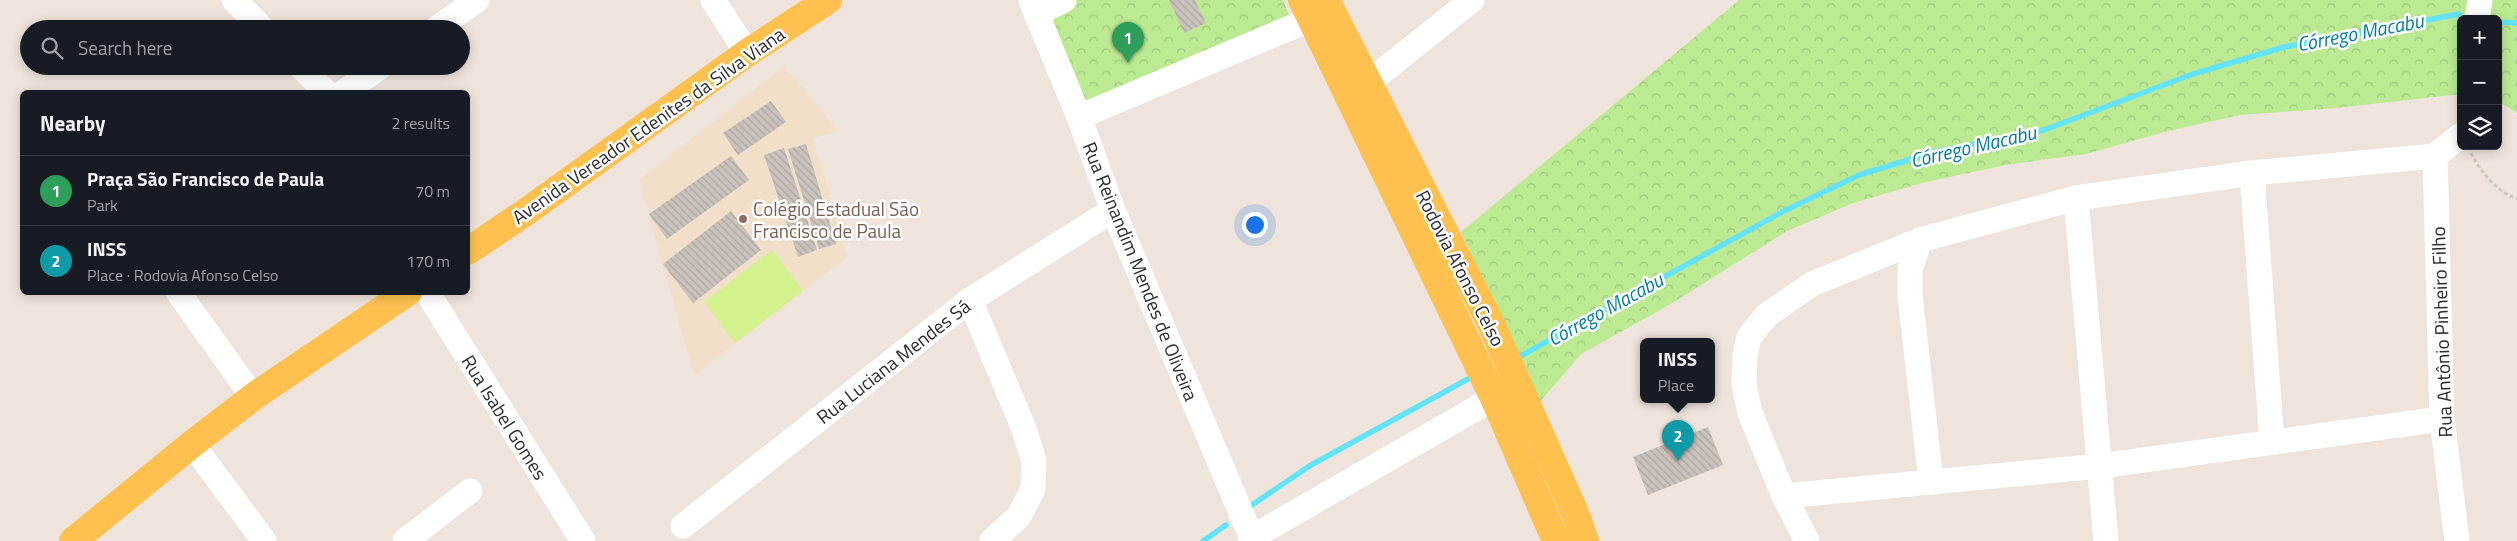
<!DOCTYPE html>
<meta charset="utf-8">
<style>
:root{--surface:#171b24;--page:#20242c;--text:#f1f3f6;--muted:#9ea1a6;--line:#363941;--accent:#8c9099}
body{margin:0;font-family:"Titillium Web",sans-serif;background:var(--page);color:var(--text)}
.controls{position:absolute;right:15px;top:15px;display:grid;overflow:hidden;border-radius:8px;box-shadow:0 2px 12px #0003}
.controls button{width:45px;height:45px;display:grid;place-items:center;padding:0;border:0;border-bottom:1px solid var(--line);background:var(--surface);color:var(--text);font:25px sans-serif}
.you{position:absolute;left:1254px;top:224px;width:18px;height:18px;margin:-12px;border:4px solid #fff;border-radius:50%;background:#1a73e8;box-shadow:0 0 0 8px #1a73e833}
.badge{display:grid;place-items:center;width:32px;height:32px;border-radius:50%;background:var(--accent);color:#fff;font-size:16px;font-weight:700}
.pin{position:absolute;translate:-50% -41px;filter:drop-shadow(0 1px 2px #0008)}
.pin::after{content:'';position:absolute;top:26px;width:18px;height:15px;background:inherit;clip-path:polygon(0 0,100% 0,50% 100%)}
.popup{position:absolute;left:1640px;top:338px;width:75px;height:65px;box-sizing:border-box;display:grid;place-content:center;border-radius:8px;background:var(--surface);filter:drop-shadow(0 1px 4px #0005);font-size:16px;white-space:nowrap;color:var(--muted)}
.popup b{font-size:19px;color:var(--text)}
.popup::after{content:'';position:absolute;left:50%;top:100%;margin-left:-10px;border:10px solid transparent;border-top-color:var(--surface)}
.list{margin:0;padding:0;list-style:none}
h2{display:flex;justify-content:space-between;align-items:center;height:65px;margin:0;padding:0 20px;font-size:21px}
h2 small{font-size:16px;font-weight:400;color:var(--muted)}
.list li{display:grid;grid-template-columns:32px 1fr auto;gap:15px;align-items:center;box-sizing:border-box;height:70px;padding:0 20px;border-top:1px solid var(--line)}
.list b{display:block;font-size:19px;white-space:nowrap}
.list p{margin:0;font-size:16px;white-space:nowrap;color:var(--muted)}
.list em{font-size:16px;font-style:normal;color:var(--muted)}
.icon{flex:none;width:28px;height:28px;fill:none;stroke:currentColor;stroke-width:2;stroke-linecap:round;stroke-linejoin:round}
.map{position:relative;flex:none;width:2517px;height:541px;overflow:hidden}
.search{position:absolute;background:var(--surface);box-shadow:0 2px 12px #0003;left:20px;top:20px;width:450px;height:55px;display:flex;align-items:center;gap:12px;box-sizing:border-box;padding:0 18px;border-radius:28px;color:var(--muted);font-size:19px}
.panel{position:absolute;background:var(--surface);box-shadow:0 2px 12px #0003;left:20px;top:90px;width:450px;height:205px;border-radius:8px}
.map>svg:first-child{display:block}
.education{fill:#f1dfc9}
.forest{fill:url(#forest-crowns)}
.pitch{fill:#d3f28d}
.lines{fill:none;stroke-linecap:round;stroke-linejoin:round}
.stream{stroke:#64e4fa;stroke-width:5.5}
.building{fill:url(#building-back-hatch)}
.path{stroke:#c8c8c8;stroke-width:3;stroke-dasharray:4 2.5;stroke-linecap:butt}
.minor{stroke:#fff;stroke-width:25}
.major{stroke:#fec150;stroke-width:28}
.education-dot{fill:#8d6e63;stroke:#fff;stroke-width:2}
.labels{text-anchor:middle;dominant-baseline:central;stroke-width:5;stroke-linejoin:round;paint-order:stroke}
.street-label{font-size:19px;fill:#2b2b2b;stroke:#fff}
.education-label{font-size:19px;fill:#785e54;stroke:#fff;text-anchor:start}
.water-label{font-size:20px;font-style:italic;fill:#017da1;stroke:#fff}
</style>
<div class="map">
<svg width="2517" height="541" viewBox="0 0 2517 541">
<defs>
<pattern id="forest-crowns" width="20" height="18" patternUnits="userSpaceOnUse" patternTransform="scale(1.25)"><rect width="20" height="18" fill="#bbea92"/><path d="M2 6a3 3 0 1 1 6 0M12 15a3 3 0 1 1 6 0" fill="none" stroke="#a1c97e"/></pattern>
<pattern id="building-back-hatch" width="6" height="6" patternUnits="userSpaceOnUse" patternTransform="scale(1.25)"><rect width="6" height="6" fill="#c9c1bb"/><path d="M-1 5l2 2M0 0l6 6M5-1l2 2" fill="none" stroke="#ada6a1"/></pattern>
</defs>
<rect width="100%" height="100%" fill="#eee4db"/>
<path class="education" d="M784,66L839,131L813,138L847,257L694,376L639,180Z"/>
<g class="forest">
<path d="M1043,0H1283L1291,20L1084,107Z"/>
<path d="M1739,0H2468L2463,19H2461L2458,42L2461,94L2336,108L2240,115L2168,131L2086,154L2005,165L1922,183L1853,203L1787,231L1669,305L1581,354L1538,404L1461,232Z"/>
<path d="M2488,0H2517V113L2498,101V19H2483Z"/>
</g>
<path class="pitch" d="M772,250L803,291L735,343L704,302Z"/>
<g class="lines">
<g class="stream">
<path d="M2498,22L2517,23"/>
<path d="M1517,358L1782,212L1859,175L1934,152L2044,130L2190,75L2284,47L2459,14"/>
<path d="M1246,509L1311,465L1468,379"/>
<path d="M1203,541L1226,525"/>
</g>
</g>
<g class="building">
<path d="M1169,0H1195L1206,23L1184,33Z"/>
<path d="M771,101L786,122L738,155L723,133Z"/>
<path d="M806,144L836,244L819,249L788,149Z"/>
<path d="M784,148L817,250L798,257L764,155Z"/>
<path d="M731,156L749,180L667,239L649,214Z"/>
<path d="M731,211L761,250L693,303L663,264Z"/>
<path d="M1708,427L1723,465L1648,495L1633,457Z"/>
</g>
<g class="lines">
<path class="path" d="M2471,153C2481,172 2496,191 2517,199"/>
<g class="minor">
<path d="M234,0L263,29"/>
<path d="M713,0L747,53"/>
<path d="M1031,0L1079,117L1113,210L1253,541"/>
<path d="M1036,14L1064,0"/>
<path d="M2477,19L2480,0"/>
<path d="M436,29L477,0"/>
<path d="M300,66L326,92"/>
<path d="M1368,83L1472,0"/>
<path d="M344,92L382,66"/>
<path d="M1079,117L1311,19"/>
<path d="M2435,156L2442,419L2457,541"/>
<path d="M2435,156L2461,135"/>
<path d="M2252,173L2272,442"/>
<path d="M2076,198L2106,541"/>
<path d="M1920,240L1910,270V295L1931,482"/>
<path d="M178,292L253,397"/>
<path d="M427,292L583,541"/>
<path d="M970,300L1024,429L1034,461L1033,489L1019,516L992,541"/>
<path d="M192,444L264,541"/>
<path d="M1784,496L2100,466L2442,419"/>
<path d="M683,526L970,300L1113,210"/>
<path d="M1251,538L1494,398"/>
<path d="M405,541L470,491"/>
<path d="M1807,541L1784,496L1750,413L1744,384L1745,356L1749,337L1767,315L1812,284L1920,240L2076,198L2252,173L2435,156"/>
</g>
<g class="major">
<path d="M1302,0L1494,398L1556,541"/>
<path d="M1326,0L1492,326L1575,513L1585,541"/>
<path d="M468,251L523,214L747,53L828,0"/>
<path d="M73,541L192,444L253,397L408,292"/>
</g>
</g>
<circle class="education-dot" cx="743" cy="219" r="5"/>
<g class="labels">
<g class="street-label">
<text transform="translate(648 125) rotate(-35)">Avenida Vereador Edenites da Silva Viana</text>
<text transform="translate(1461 268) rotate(63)">Rodovia Afonso Celso</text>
<text transform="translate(1141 271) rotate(68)">Rua Reinandim Mendes de Oliveira</text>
<text transform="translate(2441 332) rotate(-92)">Rua Antônio Pinheiro Filho</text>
<text transform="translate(893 361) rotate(-38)">Rua Luciana Mendes Sá</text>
<text transform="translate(505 417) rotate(58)">Rua Isabel Gomes</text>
</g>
<g class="education-label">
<text x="753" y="208">Colégio Estadual São<tspan x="753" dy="22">Francisco de Paula</tspan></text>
</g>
<g class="water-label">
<text transform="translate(2360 32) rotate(-11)">Córrego Macabu</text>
<text transform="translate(1973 146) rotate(-13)">Córrego Macabu</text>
<text transform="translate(1605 309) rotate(-29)">Córrego Macabu</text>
</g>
</g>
</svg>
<div class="controls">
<button>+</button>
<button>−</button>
<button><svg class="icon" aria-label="layers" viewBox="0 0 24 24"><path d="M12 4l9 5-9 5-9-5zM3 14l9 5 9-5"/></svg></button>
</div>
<div class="you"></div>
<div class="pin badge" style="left:1128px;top:63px;background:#2e9e5b">1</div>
<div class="pin badge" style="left:1678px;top:461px;background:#0f9aa8">2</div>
<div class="popup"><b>INSS</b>Place</div>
<div class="search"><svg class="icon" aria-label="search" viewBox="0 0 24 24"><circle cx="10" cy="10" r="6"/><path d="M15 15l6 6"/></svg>Search here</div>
<section class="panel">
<h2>Nearby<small>2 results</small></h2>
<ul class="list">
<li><span class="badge" style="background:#2e9e5b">1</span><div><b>Praça São Francisco de Paula</b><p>Park</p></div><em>70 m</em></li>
<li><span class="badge" style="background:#0f9aa8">2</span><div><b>INSS</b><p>Place · Rodovia Afonso Celso</p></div><em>170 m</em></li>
</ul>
</section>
</div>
